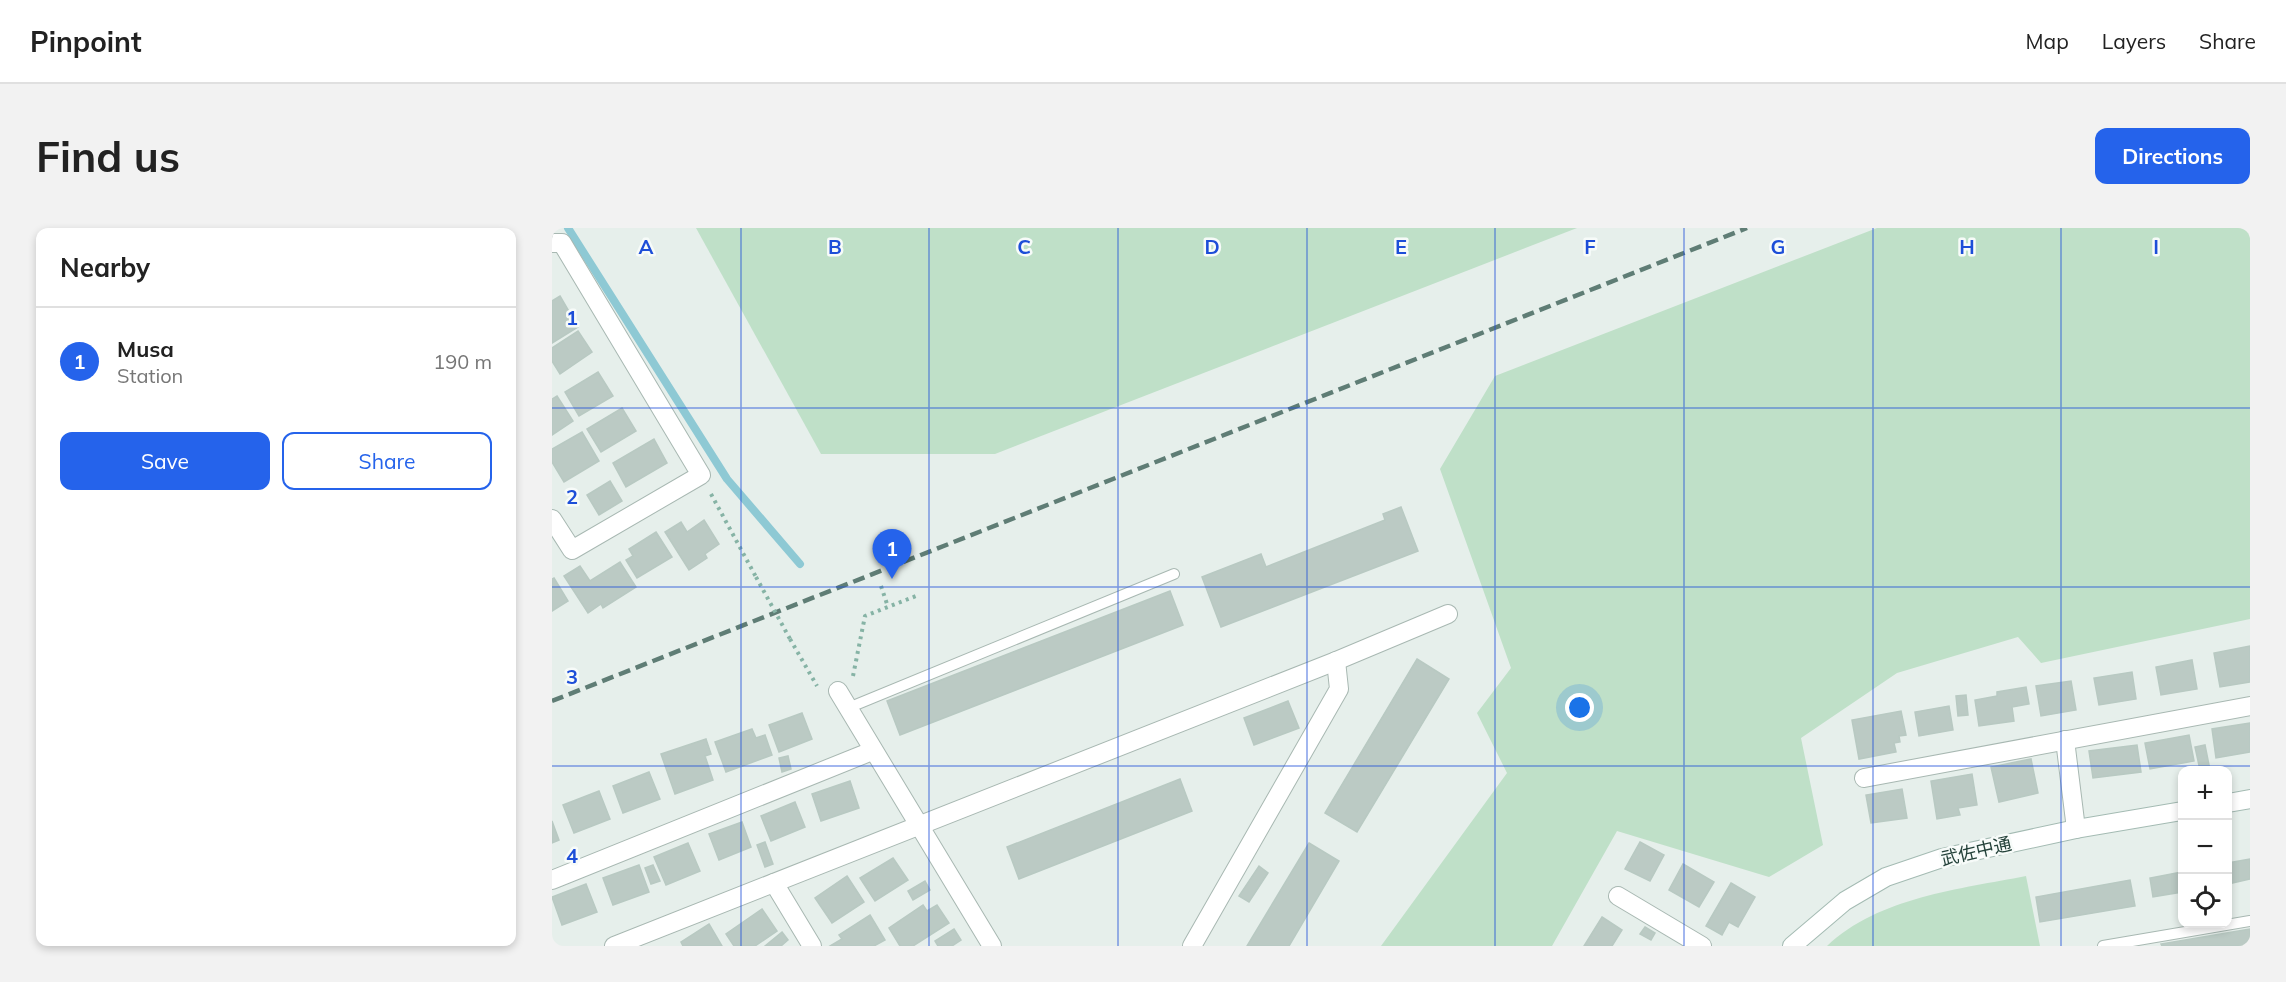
<!DOCTYPE html>
<meta charset="utf-8">
<style>
:root{--surface:#fff;--page:#f2f2f2;--text:#222;--muted:#767676;--line:#e0e0e0;--accent:#2563eb}
body{margin:0;font-family:Mulish,"Noto Sans JP",sans-serif;background:var(--page);color:var(--text)}
.controls{position:absolute;right:18px;bottom:18px;display:grid;overflow:hidden;border-radius:12px;box-shadow:0 3px 9px #0003}
.controls button{width:54px;height:54px;display:grid;place-items:center;padding:0;border:0;border-bottom:2px solid var(--line);background:var(--surface);color:var(--text);font:30px sans-serif}
.you{position:absolute;left:1028px;top:480px;width:21px;height:21px;margin:-15px;border:4px solid #fff;border-radius:50%;background:#1a73e8;box-shadow:0 0 0 9px #1a73e833}
.badge{display:grid;place-items:center;width:39px;height:39px;border-radius:50%;background:var(--accent);color:#fff;font-size:20px;font-weight:700}
.pin{position:absolute;translate:-50% -50px;filter:drop-shadow(0 2px 3px #0008)}
.pin::after{content:'';position:absolute;top:32px;width:21px;height:18px;background:inherit;clip-path:polygon(0 0,100% 0,50% 100%)}
.list{margin:0;padding:0;list-style:none}
h2{display:flex;justify-content:space-between;align-items:center;height:78px;margin:0;padding:0 24px;font-size:26px}
h2 small{font-size:20px;font-weight:400;color:var(--muted)}
.list li{display:grid;grid-template-columns:39px 1fr auto;gap:18px;align-items:center;box-sizing:border-box;height:108px;padding:0 24px;border-top:2px solid var(--line)}
.list b{display:block;font-size:22px;white-space:nowrap}
.list p{margin:0;font-size:20px;white-space:nowrap;color:var(--muted)}
.list em{font-size:20px;font-style:normal;color:var(--muted)}
.actions{display:flex;gap:12px;padding:18px 24px}
.actions a{flex:1;padding:14px 0;border:2px solid var(--accent);border-radius:12px;text-align:center;font-size:21px;color:var(--accent)}
.actions .main{background:var(--accent);color:#fff}
.icon{flex:none;width:33px;height:33px;fill:none;stroke:currentColor;stroke-width:2;stroke-linecap:round;stroke-linejoin:round}
.map{position:relative;flex:none;width:1698px;height:718px;overflow:hidden;border-radius:12px}
header{display:flex;align-items:center;gap:36px;box-sizing:border-box;height:84px;padding:0 30px;background:var(--surface);border-bottom:2px solid var(--line)}
header strong{font-size:28px}
nav{display:flex;gap:33px;margin-inline-start:auto;font-size:21px}
.intro{display:flex;align-items:center;justify-content:space-between;box-sizing:border-box;height:144px;padding:0 36px}
h1{margin:0;font-size:42px}
.button{padding:15px 27px;border-radius:12px;background:var(--accent);color:#fff;font-size:21px;font-weight:700}
main{display:flex;gap:36px;padding:0 36px}
aside{flex:1;background:var(--surface);border-radius:12px;box-shadow:0 3px 9px #0003}
.map>svg:first-child{display:block}
.green{fill:#bfe0c8}
.lines{fill:none;stroke-linecap:round;stroke-linejoin:round}
.stream{stroke:#8ec9d4;stroke-width:8}
.building{fill:#bbcac4;stroke:#b8c9c2;stroke-width:1.5}
.lane-casing{stroke:#a8b8b2;stroke-width:12}
.street-casing{stroke:#a8b8b2;stroke-width:20}
.secondary-casing{stroke:#a4bbb3;stroke-width:20}
.path{stroke:#86b3a5;stroke-width:4;stroke-dasharray:3 4.5;stroke-linecap:butt}
.lane{stroke:#fff;stroke-width:10}
.street{stroke:#fff;stroke-width:18}
.secondary{stroke:#fff;stroke-width:18}
.rail{stroke:#5f7d75;stroke-width:4.5;stroke-dasharray:12 6;stroke-linecap:butt}
.path-bridge{stroke:#86b3a5;stroke-width:4;stroke-dasharray:3 4.5;stroke-linecap:butt}
.grid{fill:none;stroke:#1d4ed8;stroke-width:1.5;stroke-opacity:0.55}
.labels{text-anchor:middle;dominant-baseline:central;stroke-width:5;stroke-linejoin:round;paint-order:stroke}
.street-label{font-size:18px;fill:#24423a;stroke:#f7fbf9}
.grid-label{font-size:20px;text-anchor:middle;font-weight:bold;fill:#1d4ed8;stroke:#f7fbf9;stroke-width:5;stroke-linejoin:round;paint-order:stroke}
</style>
<header>
<strong>Pinpoint</strong>
<nav><a>Map</a><a>Layers</a><a>Share</a></nav>
</header>
<div class="intro"><h1>Find us</h1><a class="button">Directions</a></div>
<main>
<aside>
<h2>Nearby<small></small></h2>
<ul class="list">
<li><span class="badge">1</span><div><b>Musa</b><p>Station</p></div><em>190 m</em></li>
</ul>
<div class="actions"><a class="main">Save</a><a>Share</a></div>
</aside>
<div class="map">
<svg width="1698" height="718" viewBox="0 0 1698 718">
<rect width="100%" height="100%" fill="#e6efeb"/>
<g class="green">
<path d="M144,0H1025L443,226H269Z"/>
<path d="M1325,0H1698V391L1489,435L1466,409L1345,445L1249,510L1271,617L1217,649L1065,603L1000,718H829L955,545L925,485L959,440L888,241L943,148Z"/>
<path d="M1474,648L1488,718H1275C1327,669 1408,661 1474,648Z"/>
</g>
<g class="lines">
<path class="stream" d="M16,0L175,251L248,336"/>
</g>
<g class="building">
<path d="M8,68L26,99L0,115V73Z"/>
<path d="M26,103L40,124L8,146L0,133V120Z"/>
<path d="M46,144L61,168L27,188L13,164Z"/>
<path d="M5,168L21,193L0,207V171Z"/>
<path d="M70,180L84,203L49,224L35,201Z"/>
<path d="M30,204L47,233L12,254L0,234V221Z"/>
<path d="M102,211L115,235L74,259L61,235Z"/>
<path d="M58,253L70,273L47,287L35,267Z"/>
<path d="M849,279L866,323L669,399L650,349L709,326L714,339L833,292L831,286Z"/>
<path d="M152,292L167,316L153,326L155,330L137,342L113,304L129,294L135,304Z"/>
<path d="M104,304L120,329L85,350L74,332L81,328L77,321Z"/>
<path d="M68,334L84,359L51,380L49,376L36,385L12,348L28,338L38,353Z"/>
<path d="M2,350L16,373L0,383V351Z"/>
<path d="M618,363L631,397L348,507L335,473Z"/>
<path d="M1698,418V454L1668,459L1662,425Z"/>
<path d="M865,431L897,451L805,604L773,585Z"/>
<path d="M1640,432L1645,461L1609,467L1604,439Z"/>
<path d="M1580,444L1584,471L1547,477L1542,450Z"/>
<path d="M1519,453L1524,482L1489,488L1484,458Z"/>
<path d="M1474,459L1477,476L1460,479L1462,493L1427,498L1423,472L1445,468V464Z"/>
<path d="M1414,467L1416,487L1406,488L1404,468Z"/>
<path d="M736,473L747,500L702,517L692,490Z"/>
<path d="M1397,478L1401,502L1367,508L1363,484Z"/>
<path d="M1349,483L1354,507L1347,508L1348,514L1342,515L1344,524L1307,531L1300,492Z"/>
<path d="M250,485L260,511L227,524L217,497Z"/>
<path d="M1698,495V524L1664,530L1660,501Z"/>
<path d="M200,501L204,510L213,507L220,527L174,544L163,514Z"/>
<path d="M1637,507L1642,533L1598,541L1593,515Z"/>
<path d="M154,511L159,526L153,528L161,552L123,566L109,526Z"/>
<path d="M1585,517L1589,544L1541,550L1537,523Z"/>
<path d="M1653,517L1658,542H1648L1643,519Z"/>
<path d="M236,528L239,541L230,544L227,530Z"/>
<path d="M1479,531L1486,565L1447,574L1439,539Z"/>
<path d="M97,544L108,571L71,585L61,558Z"/>
<path d="M1420,546L1425,577L1406,580L1408,587L1385,591L1379,553Z"/>
<path d="M628,551L640,583L467,651L455,619Z"/>
<path d="M298,553L307,580L269,593L260,566Z"/>
<path d="M1350,561L1355,590L1319,595L1314,567Z"/>
<path d="M47,563L58,591L22,605L11,577Z"/>
<path d="M243,574L253,599L219,613L209,588Z"/>
<path d="M0,593L7,612L0,615Z"/>
<path d="M190,594L199,619L167,632L157,606Z"/>
<path d="M213,614L221,636L213,639L205,617Z"/>
<path d="M1088,614L1112,627L1098,653L1073,641Z"/>
<path d="M136,615L148,643L114,657L102,629Z"/>
<path d="M757,615L787,633L737,718H695Z"/>
<path d="M341,630L356,652L323,673L308,650Z"/>
<path d="M1698,631V651L1676,656V635Z"/>
<path d="M1131,636L1162,654L1147,679L1117,662Z"/>
<path d="M87,637L97,664L61,677L51,650Z"/>
<path d="M101,637L108,653L99,656L93,640Z"/>
<path d="M707,638L716,645L697,674L687,668Z"/>
<path d="M1630,644V664L1601,669L1598,650Z"/>
<path d="M295,648L312,674L280,695L263,670Z"/>
<path d="M1578,652L1583,678L1488,694L1484,669Z"/>
<path d="M373,653L378,662L361,672L356,663Z"/>
<path d="M1179,655L1203,669L1186,699L1177,694L1170,707L1154,698Z"/>
<path d="M34,656L45,684L10,697L0,669Z"/>
<path d="M371,677L375,683L385,677L397,695L361,718H348L337,700Z"/>
<path d="M210,681L225,703L203,718H182L174,706Z"/>
<path d="M318,687L333,712L322,718H278L290,711L287,707Z"/>
<path d="M1050,689L1070,702L1060,718H1032Z"/>
<path d="M157,696L170,718H131L129,714Z"/>
<path d="M1093,699L1103,705L1099,712L1088,706Z"/>
<path d="M402,701L409,712L400,718H386L383,713Z"/>
<path d="M1698,701V718H1610L1609,716Z"/>
<path d="M230,704L236,712L229,718H213Z"/>
</g>
<g class="lines">
<defs>
<g id="lane">
<path d="M296,480L622,346"/>
<path d="M1551,718L1698,693"/>
</g>
<g id="street">
<path d="M0,15H10L149,247L20,322L0,291"/>
<path d="M286,463L440,718"/>
<path d="M1513,512L1524,601"/>
<path d="M1312,550L1698,478"/>
<path d="M0,652L320,523"/>
<path d="M222,655L260,718"/>
<path d="M1066,668L1150,718"/>
<path d="M62,718L784,433L896,386"/>
<path d="M640,718L787,461L784,433"/>
</g>
<g id="secondary">
<path d="M1676,575L1698,571"/>
<path d="M1240,718L1293,673L1334,649L1390,630L1524,601L1630,583"/>
</g>
</defs>
<use href="#lane" class="lane-casing"/>
<use href="#street" class="street-casing"/>
<use href="#secondary" class="secondary-casing"/>
<g class="path">
<path d="M159,266L204,349"/>
<path d="M329,358L336,379"/>
<path d="M238,411L265,458"/>
<path d="M301,448L313,388L364,368"/>
</g>
<use href="#lane" class="lane"/>
<use href="#street" class="street"/>
<use href="#secondary" class="secondary"/>
<path class="rail" d="M0,473L1195,0"/>
<path class="path-bridge" d="M204,349L238,411"/>
</g>
<path class="grid" d="M189,0V718M377,0V718M566,0V718M755,0V718M943,0V718M1132,0V718M1321,0V718M1509,0V718M0,180H1698M0,359H1698M0,538H1698"/>
<g class="labels">
<g class="street-label">
<text transform="translate(1424 623) rotate(-13)">武佐中通</text>
</g>
</g>
<g class="grid-label">
<text x="94" y="26">A</text>
<text x="283" y="26">B</text>
<text x="472" y="26">C</text>
<text x="660" y="26">D</text>
<text x="849" y="26">E</text>
<text x="1038" y="26">F</text>
<text x="1226" y="26">G</text>
<text x="1415" y="26">H</text>
<text x="1604" y="26">I</text>
<text x="20" y="97">1</text>
<text x="20" y="276">2</text>
<text x="20" y="456">3</text>
<text x="20" y="635">4</text>
</g>
</svg>
<div class="controls">
<button>+</button>
<button>−</button>
<button><svg class="icon" aria-label="locate" viewBox="0 0 24 24"><circle cx="12" cy="12" r="6"/><path d="M12 2v4M12 18v4M2 12h4M18 12h4"/></svg></button>
</div>
<div class="you"></div>
<div class="pin badge" style="left:340px;top:351px">1</div>
</div>
</main>
